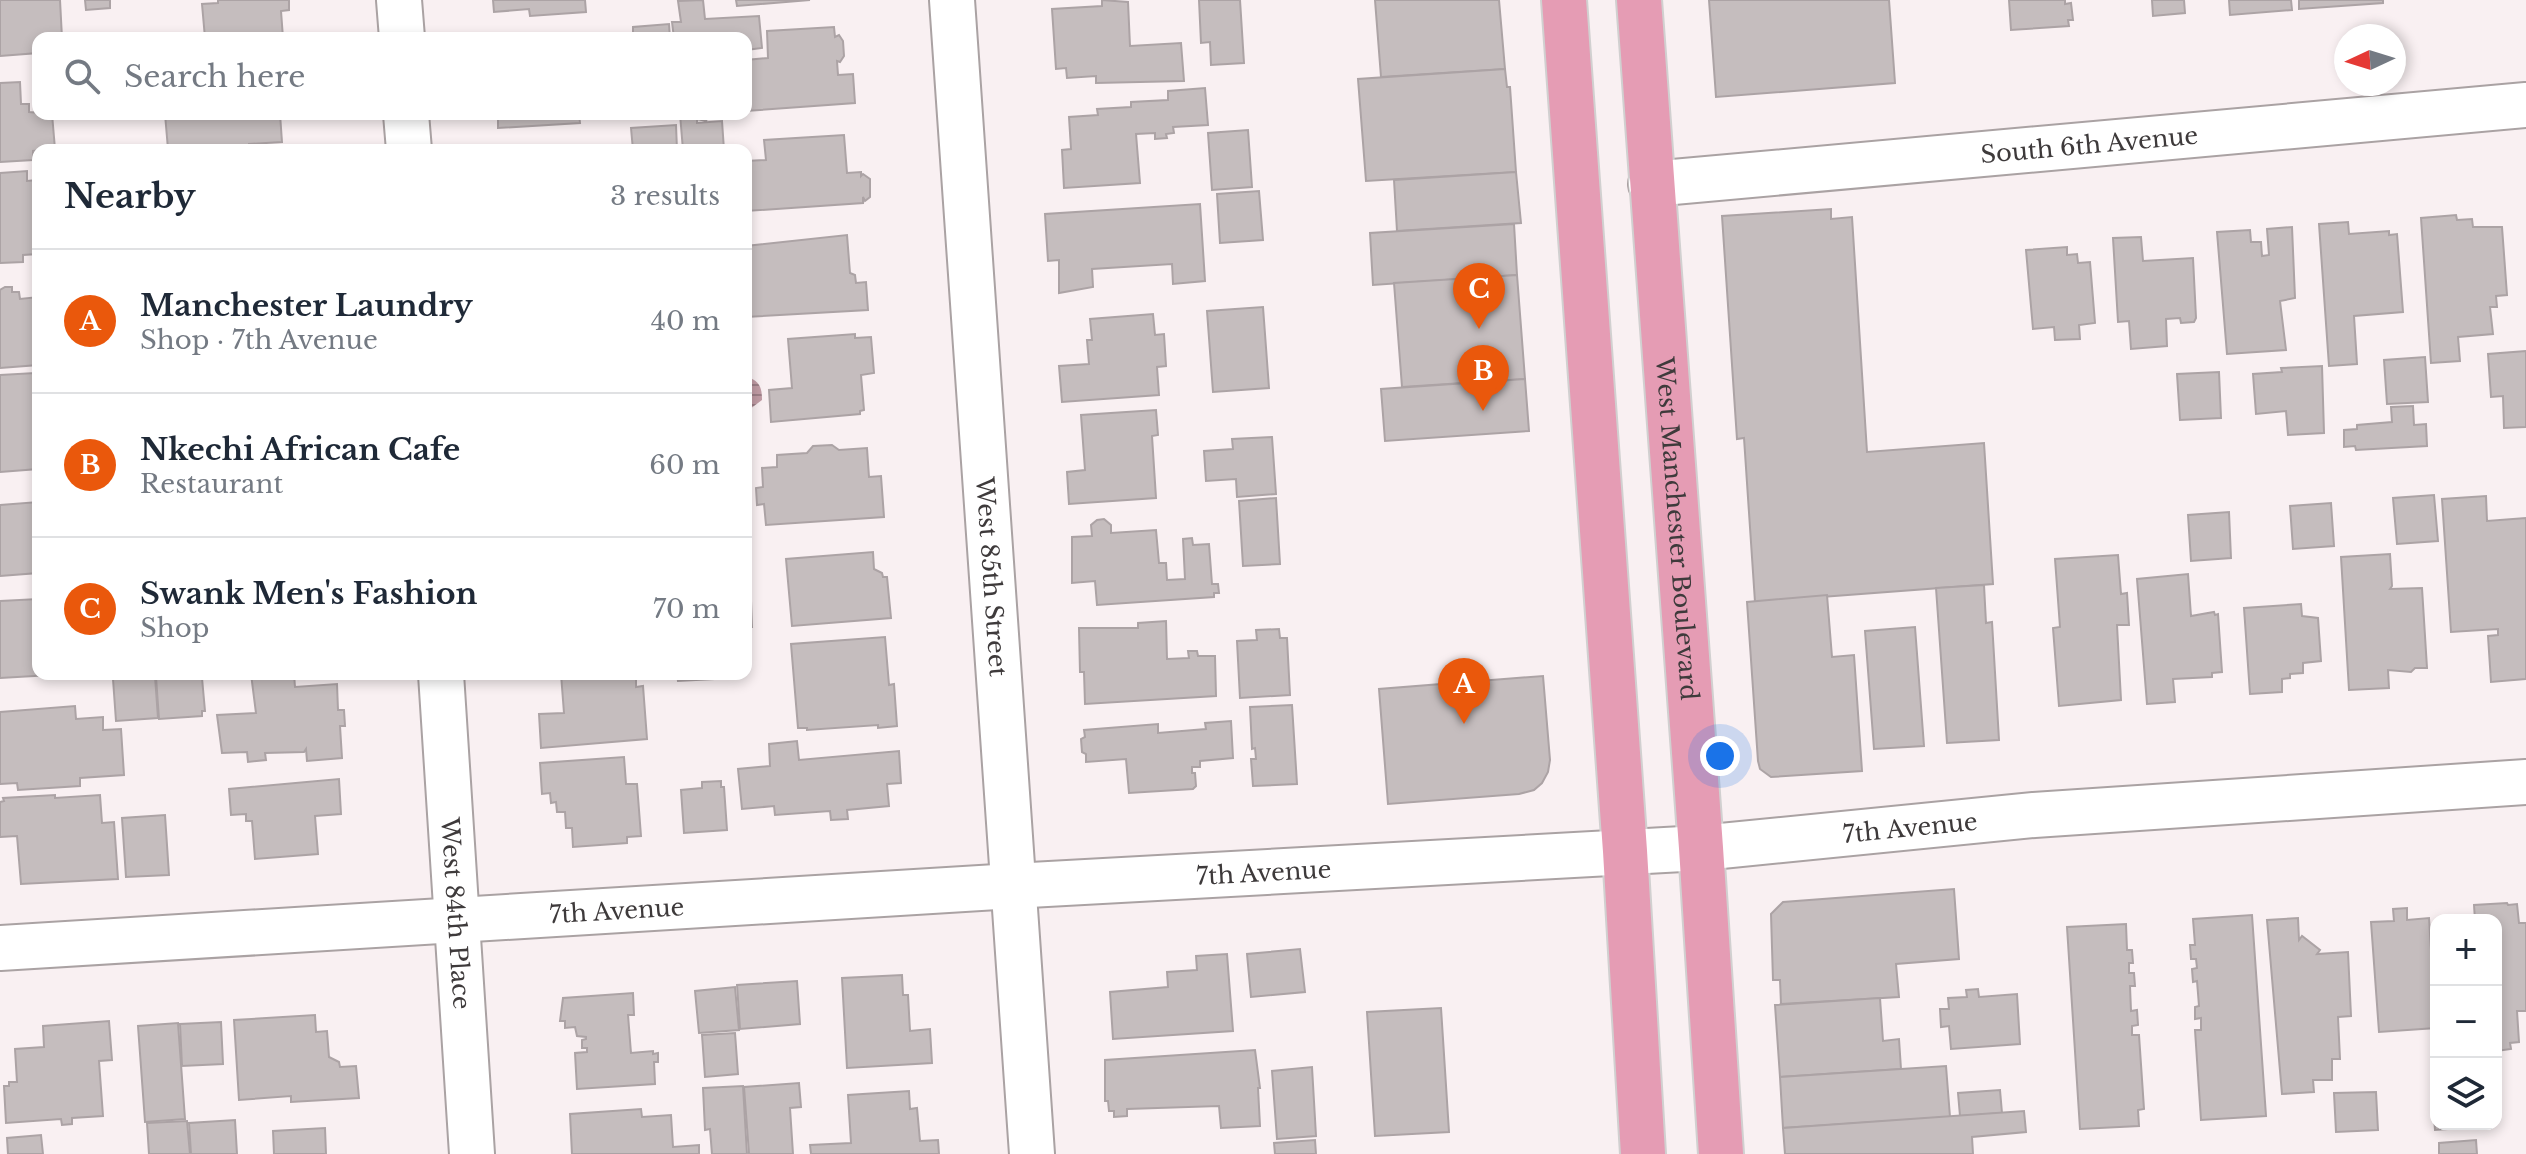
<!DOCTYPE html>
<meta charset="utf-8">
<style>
:root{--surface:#fff;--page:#f6f6f7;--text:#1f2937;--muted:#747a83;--line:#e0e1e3;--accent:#ea580c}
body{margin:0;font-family:"Libre Baskerville",serif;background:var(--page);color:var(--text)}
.controls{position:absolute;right:24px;bottom:24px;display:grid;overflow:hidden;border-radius:16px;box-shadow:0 4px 12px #0003}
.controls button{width:72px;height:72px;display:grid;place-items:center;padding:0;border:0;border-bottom:2px solid var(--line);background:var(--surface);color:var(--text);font:40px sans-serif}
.compass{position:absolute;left:2334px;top:24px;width:72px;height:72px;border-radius:50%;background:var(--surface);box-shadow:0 4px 12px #0003;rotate:266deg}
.you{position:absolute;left:1720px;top:756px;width:28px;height:28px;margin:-20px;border:6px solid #fff;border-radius:50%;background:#1a73e8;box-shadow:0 0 0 12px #1a73e833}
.badge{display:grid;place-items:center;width:52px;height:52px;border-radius:50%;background:var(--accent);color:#fff;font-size:26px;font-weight:700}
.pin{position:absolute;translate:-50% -66px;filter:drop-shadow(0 2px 4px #0008)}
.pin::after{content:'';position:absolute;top:42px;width:28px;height:24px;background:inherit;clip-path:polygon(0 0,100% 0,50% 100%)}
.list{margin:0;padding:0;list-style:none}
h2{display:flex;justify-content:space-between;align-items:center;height:104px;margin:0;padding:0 32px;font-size:34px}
h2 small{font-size:26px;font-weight:400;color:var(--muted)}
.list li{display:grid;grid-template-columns:52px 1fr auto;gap:24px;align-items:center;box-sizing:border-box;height:144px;padding:0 32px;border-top:2px solid var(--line)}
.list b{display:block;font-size:30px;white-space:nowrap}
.list p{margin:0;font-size:26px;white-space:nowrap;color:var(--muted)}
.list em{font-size:26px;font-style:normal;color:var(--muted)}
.icon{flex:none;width:44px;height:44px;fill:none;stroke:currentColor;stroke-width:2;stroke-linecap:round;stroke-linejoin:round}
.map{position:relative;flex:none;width:2526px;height:1154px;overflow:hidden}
.search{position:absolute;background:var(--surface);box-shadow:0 4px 12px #0003;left:32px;top:32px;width:720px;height:88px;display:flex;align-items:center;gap:20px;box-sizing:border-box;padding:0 28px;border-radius:16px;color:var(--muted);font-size:30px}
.panel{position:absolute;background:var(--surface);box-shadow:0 4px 12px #0003;left:32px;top:144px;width:720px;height:536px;border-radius:16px}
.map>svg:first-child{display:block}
.water{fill:url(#water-rules)}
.building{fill:#c5bdbe;stroke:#aca3a5;stroke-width:2}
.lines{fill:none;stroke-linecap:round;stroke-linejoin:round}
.minor-casing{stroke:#aaa2a3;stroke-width:48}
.primary-casing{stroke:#d1d0d0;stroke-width:48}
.minor{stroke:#fff;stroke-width:44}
.primary{stroke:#e59cb4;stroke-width:44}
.labels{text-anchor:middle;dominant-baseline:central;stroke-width:7;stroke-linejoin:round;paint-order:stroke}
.street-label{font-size:24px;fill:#3e3a3b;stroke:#fff}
</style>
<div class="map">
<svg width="2526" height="1154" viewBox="0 0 2526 1154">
<defs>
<pattern id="water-rules" width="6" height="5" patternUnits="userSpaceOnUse" patternTransform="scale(2)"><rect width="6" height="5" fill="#c09ba4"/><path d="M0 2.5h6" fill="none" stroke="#9d7f87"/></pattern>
</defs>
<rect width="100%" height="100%" fill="#f9f0f2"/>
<path class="water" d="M746,377C759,380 762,387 762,400L746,412Z"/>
<g class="building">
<path d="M0,0H60L62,38H38V53L0,56Z"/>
<path d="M85,0H110V8L86,10Z"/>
<path d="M218,0H289V10L281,11L283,38H205L202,4L218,3Z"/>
<path d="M493,0H585L586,12L530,16L529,9L494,12Z"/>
<path d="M703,0L705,19L759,16L762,48L746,50V38H674L672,22H681L678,1Z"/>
<path d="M736,0H810L737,6Z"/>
<path d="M1102,0L1128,2L1130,46L1181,43L1184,81L1096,83V76L1067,78L1066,68L1056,69L1052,9L1102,6Z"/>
<path d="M1199,0H1240L1244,63L1211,65L1210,42L1201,43Z"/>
<path d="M1375,0H1499L1505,69L1381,77Z"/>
<path d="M1709,0H1889L1895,83L1716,97Z"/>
<path d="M2009,0H2065V4L2071,3L2073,20H2068L2069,26L2011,30Z"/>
<path d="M2152,0H2184L2185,13L2153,16Z"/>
<path d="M2229,0H2291L2292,10L2230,15Z"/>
<path d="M2299,0H2383V3L2299,9Z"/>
<path d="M669,24L670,38H633V27Z"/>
<path d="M834,27L835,37L839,35L843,41L844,56L840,62L837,61L838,75L853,74L855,103L746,111V60L768,58L767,31Z"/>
<path d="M1505,69L1507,87H1510L1516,172L1366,181L1358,79Z"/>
<path d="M20,82L21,104H29V112L52,114L55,149L33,151V160L0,162V83Z"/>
<path d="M1205,88L1208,125L1173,127L1174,133L1166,134L1167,138L1155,139V133L1136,134L1140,183L1064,188L1062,150L1071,149L1069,117L1098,115L1097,109L1131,107V102L1168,100V91Z"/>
<path d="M165,114H280L282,142L249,144V148L168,149Z"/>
<path d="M498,114H579L580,123L498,128Z"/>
<path d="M680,114H709L706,121L697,119V123L722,121L724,150H683Z"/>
<path d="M676,125L677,150H633L631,128Z"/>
<path d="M1248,130L1252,187L1212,190L1208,133Z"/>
<path d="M844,135L847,173L861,172V176L863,174L870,179V197L865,201L863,197V203L746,211V161L766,160L764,140Z"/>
<path d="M567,146V150H523V149Z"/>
<path d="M27,171V181L37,180L38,174V254L23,255V262L0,263V173Z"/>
<path d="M1516,172L1521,223L1397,231L1394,180Z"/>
<path d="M1259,191L1263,240L1220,243L1217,194Z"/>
<path d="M1200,204L1205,281L1173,284L1172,264L1092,269L1093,287L1059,293V260L1048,261L1045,214Z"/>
<path d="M1831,209V219L1852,217L1867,452L1984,443L1993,584L1755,602L1744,438L1737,439L1722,216Z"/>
<path d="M2456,215L2457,220L2472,219L2473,227H2502L2507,295L2496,296L2497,307H2490L2493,334L2458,337L2460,361L2431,363L2421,218Z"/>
<path d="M2348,222L2349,234L2389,231V235L2397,234L2403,312L2354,316L2357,364L2329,366L2319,224Z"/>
<path d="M1514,224L1517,275L1373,285L1370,233Z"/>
<path d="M2292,227L2295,298L2280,301L2286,350L2227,354L2217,232L2250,230L2251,242H2261L2262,256L2269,255L2267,229Z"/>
<path d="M847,235L850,273L855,275L856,283L866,282L868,310L746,317V246Z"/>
<path d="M2141,237L2143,261L2193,258L2196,318L2194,322L2181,323L2180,318L2166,319L2167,346L2131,349L2129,321L2118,322L2113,238Z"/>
<path d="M2067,247V255L2077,254L2078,263L2090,262L2095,323L2079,325L2080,339L2055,340L2054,327L2033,329L2026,250Z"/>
<path d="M1517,275L1525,379L1402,387L1394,283Z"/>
<path d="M5,287H12V292H19L20,299L38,297V323H36L38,365L0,368V290Z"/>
<path d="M1263,307L1269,388L1213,392L1207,311Z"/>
<path d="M1153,314L1155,335L1164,334L1166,366L1157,367L1159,395L1062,402L1059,366L1089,364L1087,340H1092L1090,319Z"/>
<path d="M855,334V338L871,337L874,373L861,375L864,410L860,411V414L771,422L769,390L792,388L788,339Z"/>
<path d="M2526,351V427L2504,428L2503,396L2491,397L2488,354Z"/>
<path d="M2425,357L2428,402L2387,404L2384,360Z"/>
<path d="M2322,366L2324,433L2288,435L2286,411L2256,414L2253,374L2282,372L2281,368Z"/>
<path d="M2219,372L2221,418L2180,420L2177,374Z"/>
<path d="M35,373L38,392V469L0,472V375Z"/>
<path d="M1525,379L1529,431L1385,441L1381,389Z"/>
<path d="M2413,406L2414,425L2426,424L2427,446L2356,450L2355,446L2344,447V430L2357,429V425L2392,422L2391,407Z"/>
<path d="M1156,410L1158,435L1152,436L1156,498L1069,504L1067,472L1085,470L1081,415Z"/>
<path d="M1272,437L1276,494L1237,497L1236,479L1206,481L1204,451L1233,449L1232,439Z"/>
<path d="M832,445L839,450L867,448L869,477L881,476L884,517L766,525L764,504L757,505L756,488L763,487L762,468L777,467V455L807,453L813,446Z"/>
<path d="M2434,495L2438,541L2397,544L2393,498Z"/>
<path d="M2486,496L2487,521L2526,518V679L2491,682L2488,636L2498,635V629L2451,632L2442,499Z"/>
<path d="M1276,498L1280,564L1243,566L1239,501Z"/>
<path d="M38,502V573L0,576V505Z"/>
<path d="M2331,503L2334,546L2293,549L2290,506Z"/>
<path d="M2229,512L2231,558L2191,561L2188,515Z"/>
<path d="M1104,519L1111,525V533L1156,530L1159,563H1166L1167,580L1185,579L1183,539L1192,538L1193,545L1209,544L1212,584H1218L1219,593H1214V597L1097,605L1095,581L1072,583V537L1092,536L1091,525L1097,520Z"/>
<path d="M746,536H749L751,577L746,578Z"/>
<path d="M873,552L874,569L882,573L883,577H887L891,618L792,626L786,559Z"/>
<path d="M2390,554L2392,586L2390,589L2422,588L2427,668H2415L2411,672L2388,670L2389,688L2349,690L2341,557Z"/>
<path d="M2118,555L2121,594L2127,593L2129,625H2117L2121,700L2059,706L2053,628L2060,627L2055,559Z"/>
<path d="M2188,574L2191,616L2214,612L2215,615L2218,614L2222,672L2212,673V677L2173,679L2175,702L2147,704L2137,579Z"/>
<path d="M1984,585L1986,623L1992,622L1999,740L1947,743L1936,588Z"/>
<path d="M1827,595L1832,657L1854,655L1862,771L1771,777L1760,769L1758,761L1747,602Z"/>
<path d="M38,599V674H69L0,678V601Z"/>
<path d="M746,601H751L752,627H746Z"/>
<path d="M2301,604L2302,616L2318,618L2321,661L2303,663V673L2290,674V678L2282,679V692L2250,694L2244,608Z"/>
<path d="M1166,621L1167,659L1189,658L1188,651H1197L1198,656H1215L1216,696L1085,704L1084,672H1080L1079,628H1138V623Z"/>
<path d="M1915,627L1924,746L1874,749L1865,631Z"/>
<path d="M1279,629L1280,638H1287L1290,695L1240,698L1237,641L1257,640L1256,630Z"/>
<path d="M885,637L889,685L894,684L897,726L878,728V725L807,730V728H798L791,644Z"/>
<path d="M251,674H294L295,687L337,684L338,710H344L345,726H340L342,758L307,761L306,749L304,752L265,753L266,760L248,762L247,752L222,753L217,715L256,713Z"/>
<path d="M561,674H636V687L643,686L647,739L541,748L539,714L564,713Z"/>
<path d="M677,674H714V679L678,681Z"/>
<path d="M198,675L199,678H202L205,711H202V716L159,719L156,677Z"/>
<path d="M155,676L158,718L116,721L113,679Z"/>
<path d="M1543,676L1550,760L1548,772L1542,783L1534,790L1519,794L1388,804L1379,689Z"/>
<path d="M1292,705L1297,784L1253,786L1251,759H1256L1255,748L1252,749L1250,707Z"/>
<path d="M75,706L76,719L103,717V730L121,729L124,775L80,778V786L18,790L17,783L0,784V712Z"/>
<path d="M1231,721L1233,758L1200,761V767H1192V773H1195L1196,786L1193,789L1129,793L1126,759L1086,762V754L1082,752L1081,739L1085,737L1084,730L1158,724V733L1206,729L1205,723Z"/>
<path d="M797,741L799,760L899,751L901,783L887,784L889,806L847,810L848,819L831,820L830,811L775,815L774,806L742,809L738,769L770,766L769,744Z"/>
<path d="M624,757L626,784H637L641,836L627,837V843L573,847L572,828H566L565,812H557L556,802L551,803L550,793L542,794L540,763Z"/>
<path d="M339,779L341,814L315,816L318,854L255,859L252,821H246V814L231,815L229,789Z"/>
<path d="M721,781V787H724L727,830L684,833L681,790L702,788V782Z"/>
<path d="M55,795V798L100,795L102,823L114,822L118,879L21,884L17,836L0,837V802L4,801L3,798Z"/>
<path d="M165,815L169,875L126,877L122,818Z"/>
<path d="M1954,889L1959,959L1896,964L1899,997L1781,1004L1780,980H1773L1771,914L1783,902Z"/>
<path d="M2507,903L2508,905L2517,904L2519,923H2526V1011H2517L2519,1042L2510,1043L2511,1049L2496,1051V920H2475L2474,905Z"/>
<path d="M2407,908V920L2429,918L2436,1028L2379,1032L2371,922L2394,921L2393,909Z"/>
<path d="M2252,915L2266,1116L2201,1120L2195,1030H2201V1018L2195,1019V1007L2199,1006L2197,981L2193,982L2192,969L2197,968L2196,959H2191L2190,945H2195L2193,919Z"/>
<path d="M2298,918L2299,940L2302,936L2320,950L2317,954L2348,952L2351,1016L2338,1017L2340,1059H2332V1080H2313L2314,1092L2282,1094L2267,920Z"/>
<path d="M2126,924L2127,950H2132L2133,963H2129V973H2134L2135,986H2130L2131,1011L2137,1010L2138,1025L2132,1026V1035H2139L2144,1109L2138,1110L2139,1126L2080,1129L2067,927Z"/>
<path d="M1300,949L1305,992L1251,997L1247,954Z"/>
<path d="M1227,954L1233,1031L1113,1039L1110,992L1168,987L1167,972L1197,970L1196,956Z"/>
<path d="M902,975L903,995H908L910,1031L930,1029L932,1063L847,1068L842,978Z"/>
<path d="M797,981L800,1024L740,1029L737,985Z"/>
<path d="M735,987L739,1030L699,1033L695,991Z"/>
<path d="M1978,989L1979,997L2017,994L2020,1044L1951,1049L1949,1026L1941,1027L1940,1009H1949L1948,998L1967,997L1966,990Z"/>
<path d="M633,993L634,1015H628L631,1053L653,1051V1054L658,1053V1062H654L655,1084L577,1089L575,1053L587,1052V1048H582V1040L586,1039V1037L577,1036L575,1027L565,1028V1021H560L563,998Z"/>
<path d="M1880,998L1883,1041L1899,1039L1901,1069L1780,1077L1775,1005Z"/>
<path d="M1441,1008L1449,1132L1375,1136L1367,1012Z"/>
<path d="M315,1015L316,1032L327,1031L329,1057L339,1062L340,1067L356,1066L359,1098L291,1102V1096L239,1100L234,1020Z"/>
<path d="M109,1021L112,1060L99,1061L103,1116L72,1118V1124L62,1125L61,1119L6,1123L4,1086H9V1082H17L15,1049L44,1047L43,1026Z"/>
<path d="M221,1022L223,1064L182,1066L180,1024Z"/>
<path d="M178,1023L185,1119L145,1122L138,1026Z"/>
<path d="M735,1033L738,1074L705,1077L702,1035Z"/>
<path d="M1255,1050L1260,1088H1258L1260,1126L1221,1128L1219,1106L1127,1109V1116L1114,1117V1111H1109L1108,1101H1105V1060Z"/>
<path d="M1946,1066L1950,1117L1783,1128L1780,1077Z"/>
<path d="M1312,1067L1316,1136L1277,1139L1272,1071Z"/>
<path d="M799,1083L801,1107L790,1108L793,1154H749L744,1087Z"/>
<path d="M743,1086L747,1154H712L710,1129L705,1130L703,1088Z"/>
<path d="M2000,1090L2002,1113L1960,1116L1958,1093Z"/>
<path d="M909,1091L910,1109L917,1108L920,1141L938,1140L939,1154H811L810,1145L851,1143L848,1095Z"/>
<path d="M2432,1091H2436V1124H2475V1127L2435,1130Z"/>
<path d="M2376,1092L2378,1130L2336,1132L2334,1093Z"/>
<path d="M641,1109L642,1117L671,1115L673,1147L699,1145V1154H572L570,1114Z"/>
<path d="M2024,1111L2026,1132L1972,1137L1973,1154H1785L1783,1128Z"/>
<path d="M235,1120L237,1154H191L189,1123Z"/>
<path d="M187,1121L190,1154H149L147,1123Z"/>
<path d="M325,1128L326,1154H274L273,1131Z"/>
<path d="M41,1135L43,1154H8L7,1138Z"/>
<path d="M1315,1140L1316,1154H1275L1274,1143Z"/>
<path d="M2476,1140L2477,1154H2439V1143Z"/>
</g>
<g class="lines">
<defs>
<g id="minor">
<path d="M399,0L402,38"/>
<path id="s1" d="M952,0L1032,1154"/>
<path d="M406,114L409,150"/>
<path id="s2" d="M1651,184L2526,105"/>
<path id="s3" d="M441,674L472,1154"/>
<path id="s4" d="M0,948L1013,886L1701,848L2034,815L2526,782"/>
</g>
<g id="primary">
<path d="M1564,0L1625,851L1643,1154"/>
<path id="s5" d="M1639,0L1701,848L1721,1154"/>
</g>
</defs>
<use href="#minor" class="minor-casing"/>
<use href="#primary" class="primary-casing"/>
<use href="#minor" class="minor"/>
<use href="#primary" class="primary"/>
</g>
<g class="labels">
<g class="street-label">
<text stroke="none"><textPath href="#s2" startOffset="440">South 6th Avenue</textPath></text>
<text stroke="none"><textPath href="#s5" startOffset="530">West Manchester Boulevard</textPath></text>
<text stroke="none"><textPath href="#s1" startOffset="578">West 85th Street</textPath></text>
<text stroke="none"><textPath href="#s4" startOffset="1914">7th Avenue</textPath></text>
<text stroke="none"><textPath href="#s4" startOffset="1266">7th Avenue</textPath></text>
<text stroke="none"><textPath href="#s4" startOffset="618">7th Avenue</textPath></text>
<text stroke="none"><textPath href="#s3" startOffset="240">West 84th Place</textPath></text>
</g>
</g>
</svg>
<div class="controls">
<button>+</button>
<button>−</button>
<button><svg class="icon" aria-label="layers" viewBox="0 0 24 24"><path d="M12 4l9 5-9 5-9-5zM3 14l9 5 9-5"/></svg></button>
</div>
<svg class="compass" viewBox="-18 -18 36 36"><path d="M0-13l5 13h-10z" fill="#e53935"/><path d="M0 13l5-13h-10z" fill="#747a83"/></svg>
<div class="you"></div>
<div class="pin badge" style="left:1464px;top:724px">A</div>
<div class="pin badge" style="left:1483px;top:411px">B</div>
<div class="pin badge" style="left:1479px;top:329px">C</div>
<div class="search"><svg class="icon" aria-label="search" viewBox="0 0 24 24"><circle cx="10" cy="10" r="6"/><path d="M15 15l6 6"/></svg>Search here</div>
<section class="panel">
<h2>Nearby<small>3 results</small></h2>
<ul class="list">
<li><span class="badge">A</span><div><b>Manchester Laundry</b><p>Shop · 7th Avenue</p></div><em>40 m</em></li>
<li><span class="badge">B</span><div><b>Nkechi African Cafe</b><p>Restaurant</p></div><em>60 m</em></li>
<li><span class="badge">C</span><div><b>Swank Men's Fashion</b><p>Shop</p></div><em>70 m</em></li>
</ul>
</section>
</div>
